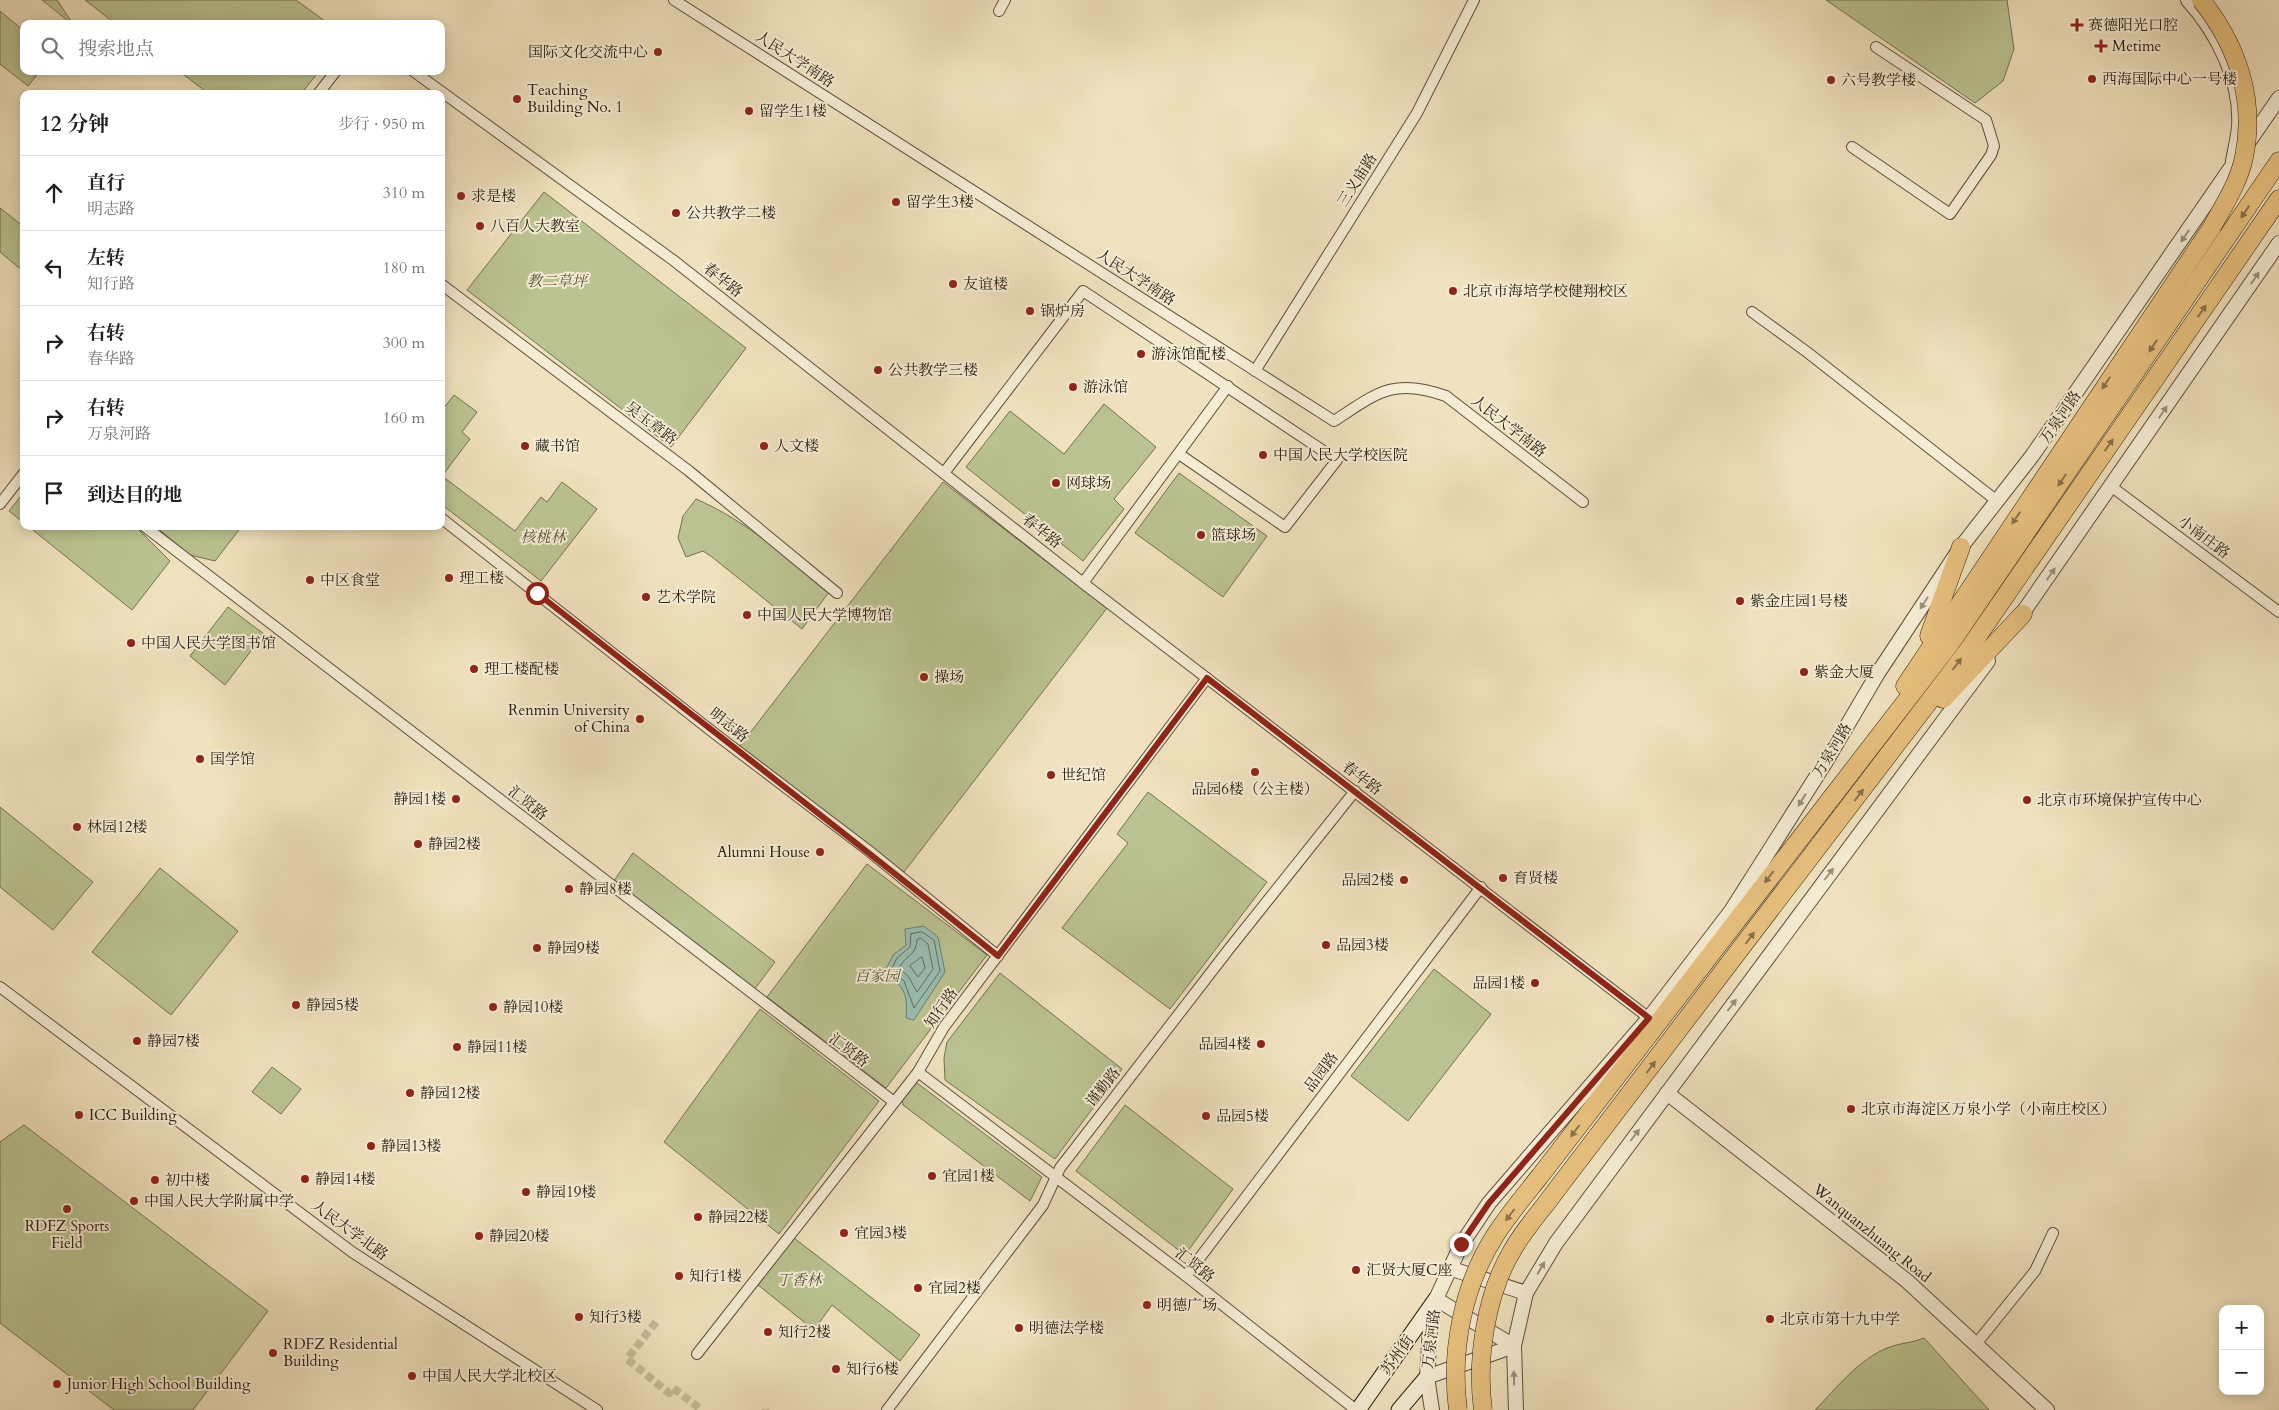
<!DOCTYPE html>
<html lang="zh">
<meta charset="utf-8">
<style>
:root{--surface:#fff;--page:#f6f6f6;--text:#202124;--muted:#757577;--line:#e0e0e0}
body{margin:0;font-family:Cardo,"Noto Serif SC",serif;background:var(--page);color:var(--text)}
.controls{position:absolute;right:15px;bottom:15px;display:grid;overflow:hidden;border-radius:10px;box-shadow:0 2px 12px #0003}
.controls button{width:45px;height:45px;display:grid;place-items:center;padding:0;border:0;border-bottom:1px solid var(--line);background:var(--surface);color:var(--text);font:25px sans-serif}
.stop{position:absolute;width:15px;height:15px;margin:-11px;border:4px solid #8f2418;border-radius:50%;background:#fff}
.stop.end{background:#8f2418;border-color:#fff;box-shadow:0 1px 5px #0008}
.list{margin:0;padding:0;list-style:none}
h2{display:flex;justify-content:space-between;align-items:center;height:65px;margin:0;padding:0 20px;font-size:21px}
h2 small{font-size:16px;font-weight:400;color:var(--muted)}
.list li{display:grid;grid-template-columns:32px 1fr auto;gap:15px;align-items:center;box-sizing:border-box;height:75px;padding:0 20px;border-top:1px solid var(--line)}
.list b{display:block;font-size:19px;white-space:nowrap}
.list p{margin:0;font-size:16px;white-space:nowrap;color:var(--muted)}
.list em{font-size:16px;font-style:normal;color:var(--muted)}
.icon{flex:none;width:28px;height:28px;fill:none;stroke:currentColor;stroke-width:2;stroke-linecap:round;stroke-linejoin:round}
.map{position:relative;flex:none;width:2279px;height:1410px;overflow:hidden}
.search{position:absolute;background:var(--surface);box-shadow:0 2px 12px #0003;left:20px;top:20px;width:425px;height:55px;display:flex;align-items:center;gap:12px;box-sizing:border-box;padding:0 18px;border-radius:10px;color:var(--muted);font-size:19px}
.panel{position:absolute;background:var(--surface);box-shadow:0 2px 12px #0003;left:20px;top:90px;width:425px;height:440px;border-radius:10px}
.map>svg:first-child{display:block}
.green{fill:#bac391;stroke:#737252}
.water{fill:#9abdb3;stroke:#6e7e73}
.lines{fill:none;stroke-linecap:round;stroke-linejoin:round}
.shore{stroke:#636e62;stroke-width:1}
.pedestrian-tunnel{stroke:#c9bb9c;stroke-width:8;stroke-dasharray:8 4;stroke-linecap:butt}
.minor-casing{stroke:#5d503d;stroke-width:12}
.tertiary-casing{stroke:#5d503d;stroke-width:16}
.secondary-casing{stroke:#2c2012;stroke-width:17}
.trunk-casing{stroke:#2c2012;stroke-width:19}
.minor{stroke:#f5ecd5;stroke-width:10}
.tertiary{stroke:#f5ecd5;stroke-width:14}
.secondary{stroke:#f5ecd5;stroke-width:15}
.trunk{stroke:#e8c17f;stroke-width:18}
.trunk-bridge-casing{stroke:#2c2012;stroke-width:19;stroke-linecap:butt}
.trunk-bridge{stroke:#e8c17f;stroke-width:18}
.oneway{fill:#8a7048}
.oneway2{fill:#9b907d}
.route{stroke:#8f2418;stroke-width:6}
.poi-dot{fill:#8f2418;stroke:#f5ecd5;stroke-width:2}
.labels{text-anchor:middle;dominant-baseline:central;stroke-width:4;stroke-linejoin:round;paint-order:stroke}
.poi-label{font-size:15px;fill:#2c2012;stroke:#f5ecd5;text-anchor:start}
.street-label{font-size:15px;fill:#2c2012;stroke:#f5ecd5}
.park-label{font-size:15px;font-style:italic;fill:#575138;stroke:#f5ecd5}
</style>
<div class="map">
<svg width="2279" height="1410" viewBox="0 0 2279 1410">
<rect width="100%" height="100%" fill="#f0e2be"/>
<filter id="stains"><feTurbulence type="fractalNoise" baseFrequency=".004" numOctaves="4"/><feColorMatrix values="0 0 0 0 .2 0 0 0 0 .09 0 0 0 0 .02 0 0 0 .5 -.17"/></filter>
<radialGradient id="worn" r=".72"><stop offset=".6" stop-color="#630" stop-opacity="0"/><stop offset="1" stop-color="#630" stop-opacity=".3"/></radialGradient>
<g class="green">
<path d="M42,0H57L73,24H72Z"/>
<path d="M85,0H296L329,24H116Z"/>
<path d="M1826,0H2007L2014,49L2003,81L1975,103Z"/>
<path d="M0,11L24,31V71H40L28,86L0,64Z"/>
<path d="M179,71H319L301,94H209Z"/>
<path d="M544,192L746,348L671,447L467,290Z"/>
<path d="M0,208L24,227V272L0,252Z"/>
<path d="M454,395L477,412L462,432L470,439L442,476L515,531L541,497L547,502L562,482L597,509L541,581L441,504V412Z"/>
<path d="M1104,404L1156,447L1114,499L1124,509L1083,561L966,467L1010,411L1064,454Z"/>
<path d="M1179,473L1267,536L1223,597L1135,533Z"/>
<path d="M943,482L1107,608L904,872L740,746Z"/>
<path d="M24,492V523L9,511Z"/>
<path d="M696,499C747,521 787,558 829,592L802,629L712,557L703,551L686,557L678,538L683,516Z"/>
<path d="M28,526H135L170,561L132,610Z"/>
<path d="M155,526H242L215,561L190,555Z"/>
<path d="M228,607L264,634L225,685L190,656Z"/>
<path d="M1148,792L1267,882L1170,1009L1062,928L1128,843L1117,834Z"/>
<path d="M0,807L93,882L53,930L0,887Z"/>
<path d="M633,853L775,962L754,990L613,882Z"/>
<path d="M867,864L987,955L886,1088L767,997Z"/>
<path d="M160,868L238,931L171,1015L92,952Z"/>
<path d="M1434,969L1491,1014L1408,1121L1351,1076Z"/>
<path d="M1000,973L1122,1069L1055,1159L945,1080L944,1058L947,1042Z"/>
<path d="M760,1009L879,1101L779,1234L664,1142Z"/>
<path d="M272,1067L301,1089L281,1114L252,1092Z"/>
<path d="M917,1083L1042,1177L1030,1201L903,1105L902,1096L909,1088Z"/>
<path d="M1125,1105L1233,1189L1185,1255L1076,1171Z"/>
<path d="M24,1125L268,1311L193,1410H114L0,1323V1142Z"/>
<path d="M794,1238L920,1335L900,1361L832,1305L814,1330L758,1285Z"/>
<path d="M1924,1338L1989,1410H1815C1837,1388 1859,1358 1890,1347C1900,1343 1912,1343 1924,1338Z"/>
</g>
<path class="water" d="M924,926L938,937L945,972L914,1020L906,1018C908,993 904,986 884,973L893,955L906,945L905,929Z"/>
<g class="lines">
<g class="shore">
<path d="M922,932L934,940L940,971L914,1008L904,981L891,970L897,958L910,947L911,934Z"/>
<path d="M921,938L928,944L933,969L917,992L908,976L899,968C905,956 917,955 917,940Z"/>
<path d="M922,957L925,968L918,977L910,966Z"/>
</g>
<g class="pedestrian-tunnel">
<path d="M656,1322L627,1359L669,1393L673,1388L702,1410"/>
<path d="M766,1410V1409"/>
</g>
<defs>
<g id="minor">
<path d="M674,0L1334,421C1377,393 1393,377 1446,396L1583,502"/>
<path d="M999,11L1005,0"/>
<path d="M413,71L673,260L1083,583L1649,1018"/>
<path d="M318,94L336,71"/>
<path d="M1852,147L1950,214L1991,155L1994,146L1986,120L1876,47"/>
<path d="M441,284L689,471L837,593"/>
<path d="M1752,312L1807,352L1997,501"/>
<path d="M1255,371L1417,113L1474,0"/>
<path d="M944,473L1083,291L1337,460L1285,527L1179,454"/>
<path d="M2112,487L2279,612"/>
<path d="M0,504L24,473"/>
<path d="M441,518L714,733L869,851L998,956"/>
<path d="M144,526L894,1102"/>
<path d="M1083,583L1228,386"/>
<path d="M0,987L352,1252L597,1410"/>
<path d="M918,1072L1186,1276L1356,1410"/>
<path d="M1186,1276L1481,887"/>
<path d="M1976,1344L2035,1271L2053,1233"/>
<path d="M697,1354L918,1072L944,1027L1207,678"/>
<path d="M887,1410L1043,1205L1060,1168L1229,949L1355,791"/>
</g>
<g id="tertiary">
<path d="M2188,0C2218,33 2242,81 2239,127C2238,138 2235,150 2233,161"/>
<path d="M2017,621L2279,243"/>
<path d="M1667,1093L1907,1281L2047,1410"/>
<path d="M1449,1268L1526,1293"/>
<path d="M1436,1299L1514,1346"/>
<path d="M1427,1377L1514,1346"/>
<path d="M1432,1410L1427,1377L1430,1329L1436,1299L1461,1245L1489,1203L1649,1018L1731,911L1825,763L1878,673L1961,547L2032,456L2279,98"/>
<path d="M1516,1410L1514,1346L1526,1293L1556,1243L1988,661"/>
</g>
<g id="secondary">
<path d="M1358,1410L1436,1299"/>
<path d="M1399,1410L1427,1377"/>
</g>
<g id="trunk">
<path d="M1929,636L1961,547"/>
<path d="M1905,686L2212,227"/>
<path d="M1943,699L2023,614"/>
<path d="M1540,1176L1950,644L2279,161"/>
<path d="M1557,1189L1966,653L2279,199"/>
</g>
</defs>
<use href="#minor" class="minor-casing"/>
<use href="#tertiary" class="tertiary-casing"/>
<use href="#secondary" class="secondary-casing"/>
<use href="#trunk" class="trunk-casing"/>
<use href="#minor" class="minor"/>
<use href="#tertiary" class="tertiary"/>
<use href="#secondary" class="secondary"/>
<use href="#trunk" class="trunk"/>
<defs>
<g id="trunk-bridge">
<path d="M2201,0C2237,45 2256,99 2244,157C2239,182 2224,205 2212,227"/>
<path d="M1458,1410C1450,1350 1463,1285 1496,1234C1509,1214 1525,1195 1540,1176"/>
<path d="M1483,1410C1476,1360 1486,1294 1512,1251C1524,1229 1543,1209 1557,1189"/>
</g>
</defs>
<use href="#trunk-bridge" class="trunk-bridge-casing"/>
<use href="#trunk-bridge" class="trunk-bridge"/>
</g>
<defs><path id="oneway-solid" d="M-6-.8H1V-3.2L6.5 0L1 3.2V.8H-6Z" transform="scale(1.25)"/></defs>
<g class="oneway">
<use href="#oneway-solid" transform="translate(2245 212) rotate(124)"/>
<use href="#oneway-solid" transform="translate(2202 311) rotate(-55)"/>
<use href="#oneway-solid" transform="translate(2153 346) rotate(124)"/>
<use href="#oneway-solid" transform="translate(2106 383) rotate(124)"/>
<use href="#oneway-solid" transform="translate(2109 445) rotate(-55)"/>
<use href="#oneway-solid" transform="translate(2062 480) rotate(124)"/>
<use href="#oneway-solid" transform="translate(2016 518) rotate(124)"/>
<use href="#oneway-solid" transform="translate(1957 664) rotate(-53)"/>
<use href="#oneway-solid" transform="translate(1859 795) rotate(-53)"/>
<use href="#oneway-solid" transform="translate(1769 877) rotate(127)"/>
<use href="#oneway-solid" transform="translate(1750 938) rotate(-53)"/>
<use href="#oneway-solid" transform="translate(1651 1067) rotate(-53)"/>
<use href="#oneway-solid" transform="translate(1575 1131) rotate(127)"/>
<use href="#oneway-solid" transform="translate(1510 1215) rotate(127)"/>
</g>
<g class="oneway2">
<use href="#oneway-solid" transform="translate(2185 236) rotate(124)"/>
<use href="#oneway-solid" transform="translate(2255 278) rotate(-56)"/>
<use href="#oneway-solid" transform="translate(2163 412) rotate(-56)"/>
<use href="#oneway-solid" transform="translate(2051 574) rotate(-55)"/>
<use href="#oneway-solid" transform="translate(1924 603) rotate(123)"/>
<use href="#oneway-solid" transform="translate(1802 800) rotate(122)"/>
<use href="#oneway-solid" transform="translate(1829 874) rotate(-53)"/>
<use href="#oneway-solid" transform="translate(1732 1005) rotate(-53)"/>
<use href="#oneway-solid" transform="translate(1635 1135) rotate(-53)"/>
<use href="#oneway-solid" transform="translate(1541 1268) rotate(-60)"/>
<use href="#oneway-solid" transform="translate(1514 1378) rotate(-91)"/>
</g>
<g class="lines">
<path class="route" d="M537,593C690,714 846,833 998,956L1207,678L1649,1018L1489,1203L1461,1244"/>
</g>
<g class="poi-dot">
<path d="M2074.5 17.5h5v5h5v5h-5v5h-5v-5h-5v-5h5z"/>
<path d="M2098.5 38.5h5v5h5v5h-5v5h-5v-5h-5v-5h5z"/>
<circle cx="658" cy="52" r="5"/>
<circle cx="2092" cy="79" r="5"/>
<circle cx="1831" cy="80" r="5"/>
<circle cx="517" cy="99" r="5"/>
<circle cx="749" cy="111" r="5"/>
<circle cx="461" cy="196" r="5"/>
<circle cx="896" cy="202" r="5"/>
<circle cx="676" cy="213" r="5"/>
<circle cx="480" cy="226" r="5"/>
<circle cx="953" cy="284" r="5"/>
<circle cx="1453" cy="291" r="5"/>
<circle cx="1030" cy="311" r="5"/>
<circle cx="1141" cy="354" r="5"/>
<circle cx="878" cy="370" r="5"/>
<circle cx="1073" cy="387" r="5"/>
<circle cx="525" cy="446" r="5"/>
<circle cx="764" cy="446" r="5"/>
<circle cx="1263" cy="455" r="5"/>
<circle cx="1056" cy="483" r="5"/>
<circle cx="1201" cy="535" r="5"/>
<circle cx="449" cy="578" r="5"/>
<circle cx="310" cy="580" r="5"/>
<circle cx="646" cy="597" r="5"/>
<circle cx="1740" cy="601" r="5"/>
<circle cx="747" cy="615" r="5"/>
<circle cx="131" cy="643" r="5"/>
<circle cx="474" cy="669" r="5"/>
<circle cx="1804" cy="672" r="5"/>
<circle cx="924" cy="677" r="5"/>
<circle cx="640" cy="719" r="5"/>
<circle cx="200" cy="759" r="5"/>
<circle cx="1255" cy="772" r="5"/>
<circle cx="1051" cy="775" r="5"/>
<circle cx="456" cy="799" r="5"/>
<circle cx="2027" cy="800" r="5"/>
<circle cx="77" cy="827" r="5"/>
<circle cx="418" cy="844" r="5"/>
<circle cx="820" cy="852" r="5"/>
<circle cx="1503" cy="878" r="5"/>
<circle cx="1404" cy="880" r="5"/>
<circle cx="569" cy="889" r="5"/>
<circle cx="1326" cy="945" r="5"/>
<circle cx="537" cy="948" r="5"/>
<circle cx="1535" cy="983" r="5"/>
<circle cx="296" cy="1005" r="5"/>
<circle cx="493" cy="1007" r="5"/>
<circle cx="137" cy="1041" r="5"/>
<circle cx="1261" cy="1044" r="5"/>
<circle cx="457" cy="1047" r="5"/>
<circle cx="410" cy="1093" r="5"/>
<circle cx="1851" cy="1109" r="5"/>
<circle cx="79" cy="1115" r="5"/>
<circle cx="1206" cy="1116" r="5"/>
<circle cx="371" cy="1146" r="5"/>
<circle cx="932" cy="1176" r="5"/>
<circle cx="305" cy="1179" r="5"/>
<circle cx="155" cy="1180" r="5"/>
<circle cx="526" cy="1192" r="5"/>
<circle cx="134" cy="1201" r="5"/>
<circle cx="67" cy="1209" r="5"/>
<circle cx="698" cy="1217" r="5"/>
<circle cx="844" cy="1233" r="5"/>
<circle cx="479" cy="1236" r="5"/>
<circle cx="1356" cy="1270" r="5"/>
<circle cx="679" cy="1276" r="5"/>
<circle cx="918" cy="1288" r="5"/>
<circle cx="1147" cy="1305" r="5"/>
<circle cx="579" cy="1317" r="5"/>
<circle cx="1770" cy="1319" r="5"/>
<circle cx="1019" cy="1328" r="5"/>
<circle cx="768" cy="1332" r="5"/>
<circle cx="273" cy="1353" r="5"/>
<circle cx="836" cy="1369" r="5"/>
<circle cx="412" cy="1376" r="5"/>
<circle cx="57" cy="1384" r="5"/>
</g>
<g class="labels">
<g class="poi-label">
<text x="2088" y="25">赛德阳光口腔</text>
<text x="2112" y="46">Metime</text>
<text x="648" y="52" text-anchor="end">国际文化交流中心</text>
<text x="2102" y="79">西海国际中心一号楼</text>
<text x="1841" y="80">六号教学楼</text>
<text x="527" y="90">Teaching<tspan x="527" dy="17">Building No. 1</tspan></text>
<text x="759" y="111">留学生1楼</text>
<text x="471" y="196">求是楼</text>
<text x="906" y="202">留学生3楼</text>
<text x="686" y="213">公共教学二楼</text>
<text x="490" y="226">八百人大教室</text>
<text x="963" y="284">友谊楼</text>
<text x="1463" y="291">北京市海培学校健翔校区</text>
<text x="1040" y="311">锅炉房</text>
<text x="1151" y="354">游泳馆配楼</text>
<text x="888" y="370">公共教学三楼</text>
<text x="1083" y="387">游泳馆</text>
<text x="535" y="446">藏书馆</text>
<text x="774" y="446">人文楼</text>
<text x="1273" y="455">中国人民大学校医院</text>
<text x="1066" y="483">网球场</text>
<text x="1211" y="535">篮球场</text>
<text x="459" y="578">理工楼</text>
<text x="320" y="580">中区食堂</text>
<text x="656" y="597">艺术学院</text>
<text x="1750" y="601">紫金庄园1号楼</text>
<text x="757" y="615">中国人民大学博物馆</text>
<text x="141" y="643">中国人民大学图书馆</text>
<text x="484" y="669">理工楼配楼</text>
<text x="1814" y="672">紫金大厦</text>
<text x="934" y="677">操场</text>
<text x="630" y="710" text-anchor="end">Renmin University<tspan x="630" dy="17">of China</tspan></text>
<text x="210" y="759">国学馆</text>
<text x="1061" y="775">世纪馆</text>
<text x="1255" y="789" text-anchor="middle">品园6楼（公主楼）</text>
<text x="446" y="799" text-anchor="end">静园1楼</text>
<text x="2037" y="800">北京市环境保护宣传中心</text>
<text x="87" y="827">林园12楼</text>
<text x="428" y="844">静园2楼</text>
<text x="810" y="852" text-anchor="end">Alumni House</text>
<text x="1513" y="878">育贤楼</text>
<text x="1394" y="880" text-anchor="end">品园2楼</text>
<text x="579" y="889">静园8楼</text>
<text x="1336" y="945">品园3楼</text>
<text x="547" y="948">静园9楼</text>
<text x="1525" y="983" text-anchor="end">品园1楼</text>
<text x="306" y="1005">静园5楼</text>
<text x="503" y="1007">静园10楼</text>
<text x="147" y="1041">静园7楼</text>
<text x="1251" y="1044" text-anchor="end">品园4楼</text>
<text x="467" y="1047">静园11楼</text>
<text x="420" y="1093">静园12楼</text>
<text x="1861" y="1109">北京市海淀区万泉小学（小南庄校区）</text>
<text x="89" y="1115">ICC Building</text>
<text x="1216" y="1116">品园5楼</text>
<text x="381" y="1146">静园13楼</text>
<text x="942" y="1176">宜园1楼</text>
<text x="315" y="1179">静园14楼</text>
<text x="165" y="1180">初中楼</text>
<text x="536" y="1192">静园19楼</text>
<text x="144" y="1201">中国人民大学附属中学</text>
<text x="708" y="1217">静园22楼</text>
<text x="67" y="1226" text-anchor="middle">RDFZ Sports<tspan x="67" dy="17">Field</tspan></text>
<text x="854" y="1233">宜园3楼</text>
<text x="489" y="1236">静园20楼</text>
<text x="1366" y="1270">汇贤大厦C座</text>
<text x="689" y="1276">知行1楼</text>
<text x="928" y="1288">宜园2楼</text>
<text x="1157" y="1305">明德广场</text>
<text x="589" y="1317">知行3楼</text>
<text x="1780" y="1319">北京市第十九中学</text>
<text x="1029" y="1328">明德法学楼</text>
<text x="778" y="1332">知行2楼</text>
<text x="283" y="1344">RDFZ Residential<tspan x="283" dy="17">Building</tspan></text>
<text x="846" y="1369">知行6楼</text>
<text x="422" y="1376">中国人民大学北校区</text>
<text x="67" y="1384">Junior High School Building</text>
</g>
<g class="street-label">
<text transform="translate(795 59) rotate(33)">人民大学南路</text>
<text transform="translate(1357 180) rotate(-58)">三义庙路</text>
<text transform="translate(1136 277) rotate(33)">人民大学南路</text>
<text transform="translate(723 280) rotate(38)">春华路</text>
<text transform="translate(2060 417) rotate(-55)">万泉河路</text>
<text transform="translate(651 423) rotate(37)">吴玉章路</text>
<text transform="translate(1509 426) rotate(38)">人民大学南路</text>
<text transform="translate(1042 531) rotate(38)">春华路</text>
<text transform="translate(2204 537) rotate(37)">小南庄路</text>
<text transform="translate(729 725) rotate(38)">明志路</text>
<text transform="translate(1832 750) rotate(-59)">万泉河路</text>
<text transform="translate(1362 778) rotate(37)">春华路</text>
<text transform="translate(528 803) rotate(38)">汇贤路</text>
<text transform="translate(941 1008) rotate(-55)">知行路</text>
<text transform="translate(849 1050) rotate(37)">汇贤路</text>
<text transform="translate(1321 1072) rotate(-53)">品园路</text>
<text transform="translate(1103 1087) rotate(-52)">谨勤路</text>
<text transform="translate(350 1230) rotate(36)">人民大学北路</text>
<text transform="translate(1872 1233) rotate(39)">Wanquanzhuang Road</text>
<text transform="translate(1195 1265) rotate(38)">汇贤路</text>
<text transform="translate(1431 1339) rotate(-83)">万泉河路</text>
<text transform="translate(1397 1355) rotate(-55)">苏州街</text>
</g>
<g class="park-label">
<text x="557" y="281">教二草坪</text>
<text x="543" y="537">核桃林</text>
<text x="877" y="976">百家园</text>
<text x="799" y="1280">丁香林</text>
</g>
</g>
<rect width="100%" height="100%" filter="url(#stains)"/>
<rect width="100%" height="100%" fill="url(#worn)"/>
</svg>
<div class="controls">
<button>+</button>
<button>−</button>
</div>
<div class="stop" style="left:537px;top:593px"></div>
<div class="stop end" style="left:1461px;top:1244px"></div>
<div class="search"><svg class="icon" aria-label="search" viewBox="0 0 24 24"><circle cx="10" cy="10" r="6"/><path d="M15 15l6 6"/></svg>搜索地点</div>
<section class="panel">
<h2>12 分钟<small>步行 · 950 m</small></h2>
<ul class="list">
<li><svg class="icon" aria-label="ahead" viewBox="0 0 24 24"><path d="M12 20V5M6 11l6-6 6 6"/></svg><div><b>直行</b><p>明志路</p></div><em>310 m</em></li>
<li><svg class="icon" aria-label="left" viewBox="0 0 24 24"><path d="M17 20v-9H6M10 6l-5 5 5 5"/></svg><div><b>左转</b><p>知行路</p></div><em>180 m</em></li>
<li><svg class="icon" aria-label="right" viewBox="0 0 24 24"><path d="M7 20v-9h11M14 6l5 5-5 5"/></svg><div><b>右转</b><p>春华路</p></div><em>300 m</em></li>
<li><svg class="icon" aria-label="right" viewBox="0 0 24 24"><path d="M7 20v-9h11M14 6l5 5-5 5"/></svg><div><b>右转</b><p>万泉河路</p></div><em>160 m</em></li>
<li><svg class="icon" aria-label="arrive" viewBox="0 0 24 24"><path d="M6 21V4h12l-3 4 3 4H6"/></svg><div><b>到达目的地</b></div></li>
</ul>
</section>
</div>
